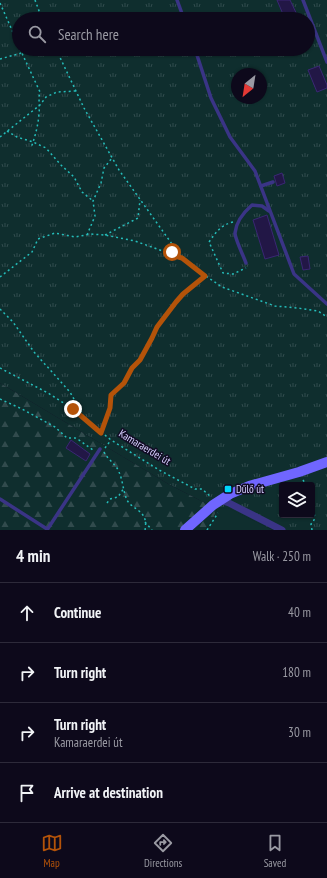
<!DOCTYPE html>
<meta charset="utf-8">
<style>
:root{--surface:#0d091b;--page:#1b1728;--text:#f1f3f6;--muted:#9a9aa3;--line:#2d2a3a;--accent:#b45309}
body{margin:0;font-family:"PT Sans Narrow",sans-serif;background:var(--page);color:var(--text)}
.controls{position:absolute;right:12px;bottom:12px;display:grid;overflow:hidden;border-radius:4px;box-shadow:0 1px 3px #0004}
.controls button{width:36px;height:36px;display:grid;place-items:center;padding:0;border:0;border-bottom:1px solid var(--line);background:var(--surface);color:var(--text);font:20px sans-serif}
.compass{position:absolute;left:231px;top:68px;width:36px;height:36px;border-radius:50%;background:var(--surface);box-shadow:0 1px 3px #0004;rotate:210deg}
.stop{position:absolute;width:12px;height:12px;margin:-9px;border:3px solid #b45309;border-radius:50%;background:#fff}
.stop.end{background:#b45309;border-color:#fff;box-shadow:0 1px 4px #0008}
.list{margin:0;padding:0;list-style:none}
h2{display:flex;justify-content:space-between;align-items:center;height:52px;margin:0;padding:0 16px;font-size:17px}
h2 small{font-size:13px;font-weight:400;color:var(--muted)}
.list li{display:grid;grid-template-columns:26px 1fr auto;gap:12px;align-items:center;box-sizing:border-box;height:60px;padding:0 16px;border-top:1px solid var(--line)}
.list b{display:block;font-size:15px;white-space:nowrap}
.list p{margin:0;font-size:13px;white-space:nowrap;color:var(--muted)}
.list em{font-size:13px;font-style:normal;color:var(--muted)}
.icon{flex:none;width:22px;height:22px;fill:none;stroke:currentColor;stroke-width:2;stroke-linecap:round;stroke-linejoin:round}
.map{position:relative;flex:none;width:327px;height:530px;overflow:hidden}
.search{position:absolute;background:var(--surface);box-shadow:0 1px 3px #0004;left:12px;right:12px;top:12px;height:44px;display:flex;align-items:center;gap:10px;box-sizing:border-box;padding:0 14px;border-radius:22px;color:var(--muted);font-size:15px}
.sheet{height:292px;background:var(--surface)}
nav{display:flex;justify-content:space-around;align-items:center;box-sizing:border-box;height:56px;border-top:1px solid var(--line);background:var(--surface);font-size:11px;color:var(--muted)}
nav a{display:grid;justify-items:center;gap:2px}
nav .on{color:var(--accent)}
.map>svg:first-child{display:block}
.grass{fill:url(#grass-tufts);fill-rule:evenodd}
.forest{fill:url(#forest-firs)}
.green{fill:#0f2e2e}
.building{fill:#221746;stroke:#3a2774}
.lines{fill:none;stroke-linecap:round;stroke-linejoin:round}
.path{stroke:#25bdba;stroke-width:1.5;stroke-dasharray:2 3;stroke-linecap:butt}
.lane{stroke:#3a3486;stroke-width:3.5}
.street{stroke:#3a3486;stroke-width:7}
.secondary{stroke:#7066ff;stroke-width:10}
.route{stroke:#b45309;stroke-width:5}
.poi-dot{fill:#00d6fa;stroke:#110c24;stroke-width:1.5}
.labels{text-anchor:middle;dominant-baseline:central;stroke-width:3;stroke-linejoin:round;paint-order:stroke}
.street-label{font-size:11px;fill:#d6cfff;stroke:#110c24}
.poi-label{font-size:11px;fill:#d6cfff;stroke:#110c24;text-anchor:start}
</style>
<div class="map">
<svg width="327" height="530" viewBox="0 0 327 530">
<defs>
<pattern id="grass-tufts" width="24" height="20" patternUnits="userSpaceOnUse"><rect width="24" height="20" fill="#0f2e2e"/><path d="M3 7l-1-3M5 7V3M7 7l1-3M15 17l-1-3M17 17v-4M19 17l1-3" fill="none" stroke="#314b4d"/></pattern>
<pattern id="forest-firs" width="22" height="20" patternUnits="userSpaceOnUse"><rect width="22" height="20" fill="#0f2e2e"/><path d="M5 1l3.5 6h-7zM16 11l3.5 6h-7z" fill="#314b4d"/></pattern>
</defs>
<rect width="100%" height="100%" fill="#110c24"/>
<path class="grass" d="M0,0H327V530H273L228,509H217L170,485L0,383ZM19,19H308V49H19ZM237,74H261V98H237ZM282,485H312V515H282Z"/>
<path class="forest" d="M0,383L170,485L217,509L213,519L205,530H0Z"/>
<path class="green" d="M228,508L273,530H205L213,519L217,509Z"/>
<g class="building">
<path d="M277,0H290L299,19H285Z"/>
<path d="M319,66L327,85V88L317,92L308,70Z"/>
<path d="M282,173L285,183L277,186L274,176Z"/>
<path d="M267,215L279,255L265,259L253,220Z"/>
<path d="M308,256L310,269L303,270L300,257Z"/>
<path d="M71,440L90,454L86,461L66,448Z"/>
</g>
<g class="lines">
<g class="path">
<path d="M35,0L42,19"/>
<path d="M0,3L19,46"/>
<path d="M20,49L40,92C38,99 40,106 39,114C38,126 35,137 31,148"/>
<path d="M56,49L84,108L119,170L182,258L203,274L222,287L275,306L297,308L318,311L327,317"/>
<path d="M0,59L25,52L29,49"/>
<path d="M7,131L17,137L33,142L46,148L61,165L74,177L82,192L93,201"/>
<path d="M0,137L40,105L46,97L57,92L76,91"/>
<path d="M233,222C221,225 216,232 209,242L223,273L233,274L246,268"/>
<path d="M87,235L95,216L93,201L101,183L104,168L112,158"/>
<path d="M105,235L138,218L140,200"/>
<path d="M168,253L172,252L173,246"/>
<path d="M0,277L32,252L38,239L55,233L75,237L91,234L105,235L135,241L182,258"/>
<path d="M0,309L13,322L34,352L70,392L85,419"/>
<path d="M0,368L48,393L73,409L111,440L159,470L195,489H202L211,497"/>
<path d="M0,399L22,409L55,427L67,438H75L79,440L93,450"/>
<path d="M101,433L109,412L111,395L124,383L132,368L140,360L153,338L157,327L176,302L183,294L205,276"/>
<path d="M105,448L111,440"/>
<path d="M104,452C108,460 116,464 119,472C123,481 123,491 127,500C132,510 149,510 145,530"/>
<path d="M303,480L306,485"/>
<path d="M107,503L110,499L118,497L124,488"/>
<path d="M145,522L152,530"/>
<path d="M207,530L218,513"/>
<path d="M312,530L311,524C317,519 314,513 312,506"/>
</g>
<g class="lane">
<path d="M177,0L184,19"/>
<path d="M303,0L327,62"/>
<path d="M195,49L211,98L230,137L255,171L294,274L327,304"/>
<path d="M261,186L273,182"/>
<path d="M246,263C244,257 235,239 235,233C236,222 244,212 252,205L262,206L269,211"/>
<path d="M0,499L47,529"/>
<path d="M47,530L100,449"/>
</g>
<path class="street" d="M220,500L229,503L282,530"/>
<path class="secondary" d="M185,530L213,505L230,494L249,486L299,472L327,462"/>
</g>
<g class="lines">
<path class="route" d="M73,409L101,433L110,408L111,395L124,383L132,368L140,360L152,338L157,327L176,302L183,294L205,276L182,258L168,254L172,252"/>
</g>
<rect class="poi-dot" x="224" y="485" width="8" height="8" rx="2"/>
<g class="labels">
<g class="street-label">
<text transform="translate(145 447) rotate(31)">Kamaraerdei út</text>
</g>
<g class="poi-label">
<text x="236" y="489">Dűlő út</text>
</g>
</g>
</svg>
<div class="controls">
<button><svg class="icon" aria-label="layers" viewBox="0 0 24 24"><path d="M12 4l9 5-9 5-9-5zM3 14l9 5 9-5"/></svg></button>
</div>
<svg class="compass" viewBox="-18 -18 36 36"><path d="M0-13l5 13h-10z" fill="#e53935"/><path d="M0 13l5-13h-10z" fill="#9a9aa3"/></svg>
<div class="stop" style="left:172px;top:252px"></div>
<div class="stop end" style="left:73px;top:409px"></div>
<div class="search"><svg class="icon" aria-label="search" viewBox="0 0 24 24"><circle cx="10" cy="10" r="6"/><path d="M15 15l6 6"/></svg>Search here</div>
</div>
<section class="sheet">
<h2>4 min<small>Walk · 250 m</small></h2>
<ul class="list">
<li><svg class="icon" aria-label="ahead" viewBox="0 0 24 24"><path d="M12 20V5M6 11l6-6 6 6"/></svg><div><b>Continue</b></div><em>40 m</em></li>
<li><svg class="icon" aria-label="right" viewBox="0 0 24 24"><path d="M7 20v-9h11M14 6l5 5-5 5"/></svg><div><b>Turn right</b></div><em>180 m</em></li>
<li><svg class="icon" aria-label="right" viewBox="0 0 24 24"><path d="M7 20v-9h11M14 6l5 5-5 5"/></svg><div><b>Turn right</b><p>Kamaraerdei út</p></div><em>30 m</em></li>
<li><svg class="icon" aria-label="arrive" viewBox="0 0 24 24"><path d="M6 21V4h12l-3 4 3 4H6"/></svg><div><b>Arrive at destination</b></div></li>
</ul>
</section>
<nav>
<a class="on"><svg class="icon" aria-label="map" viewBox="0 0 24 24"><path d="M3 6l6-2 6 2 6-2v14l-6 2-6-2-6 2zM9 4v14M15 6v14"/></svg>Map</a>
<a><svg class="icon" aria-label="directions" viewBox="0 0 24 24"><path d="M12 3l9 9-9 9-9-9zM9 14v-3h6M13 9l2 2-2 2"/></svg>Directions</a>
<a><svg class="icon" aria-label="saved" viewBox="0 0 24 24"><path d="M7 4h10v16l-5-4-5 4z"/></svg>Saved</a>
</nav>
